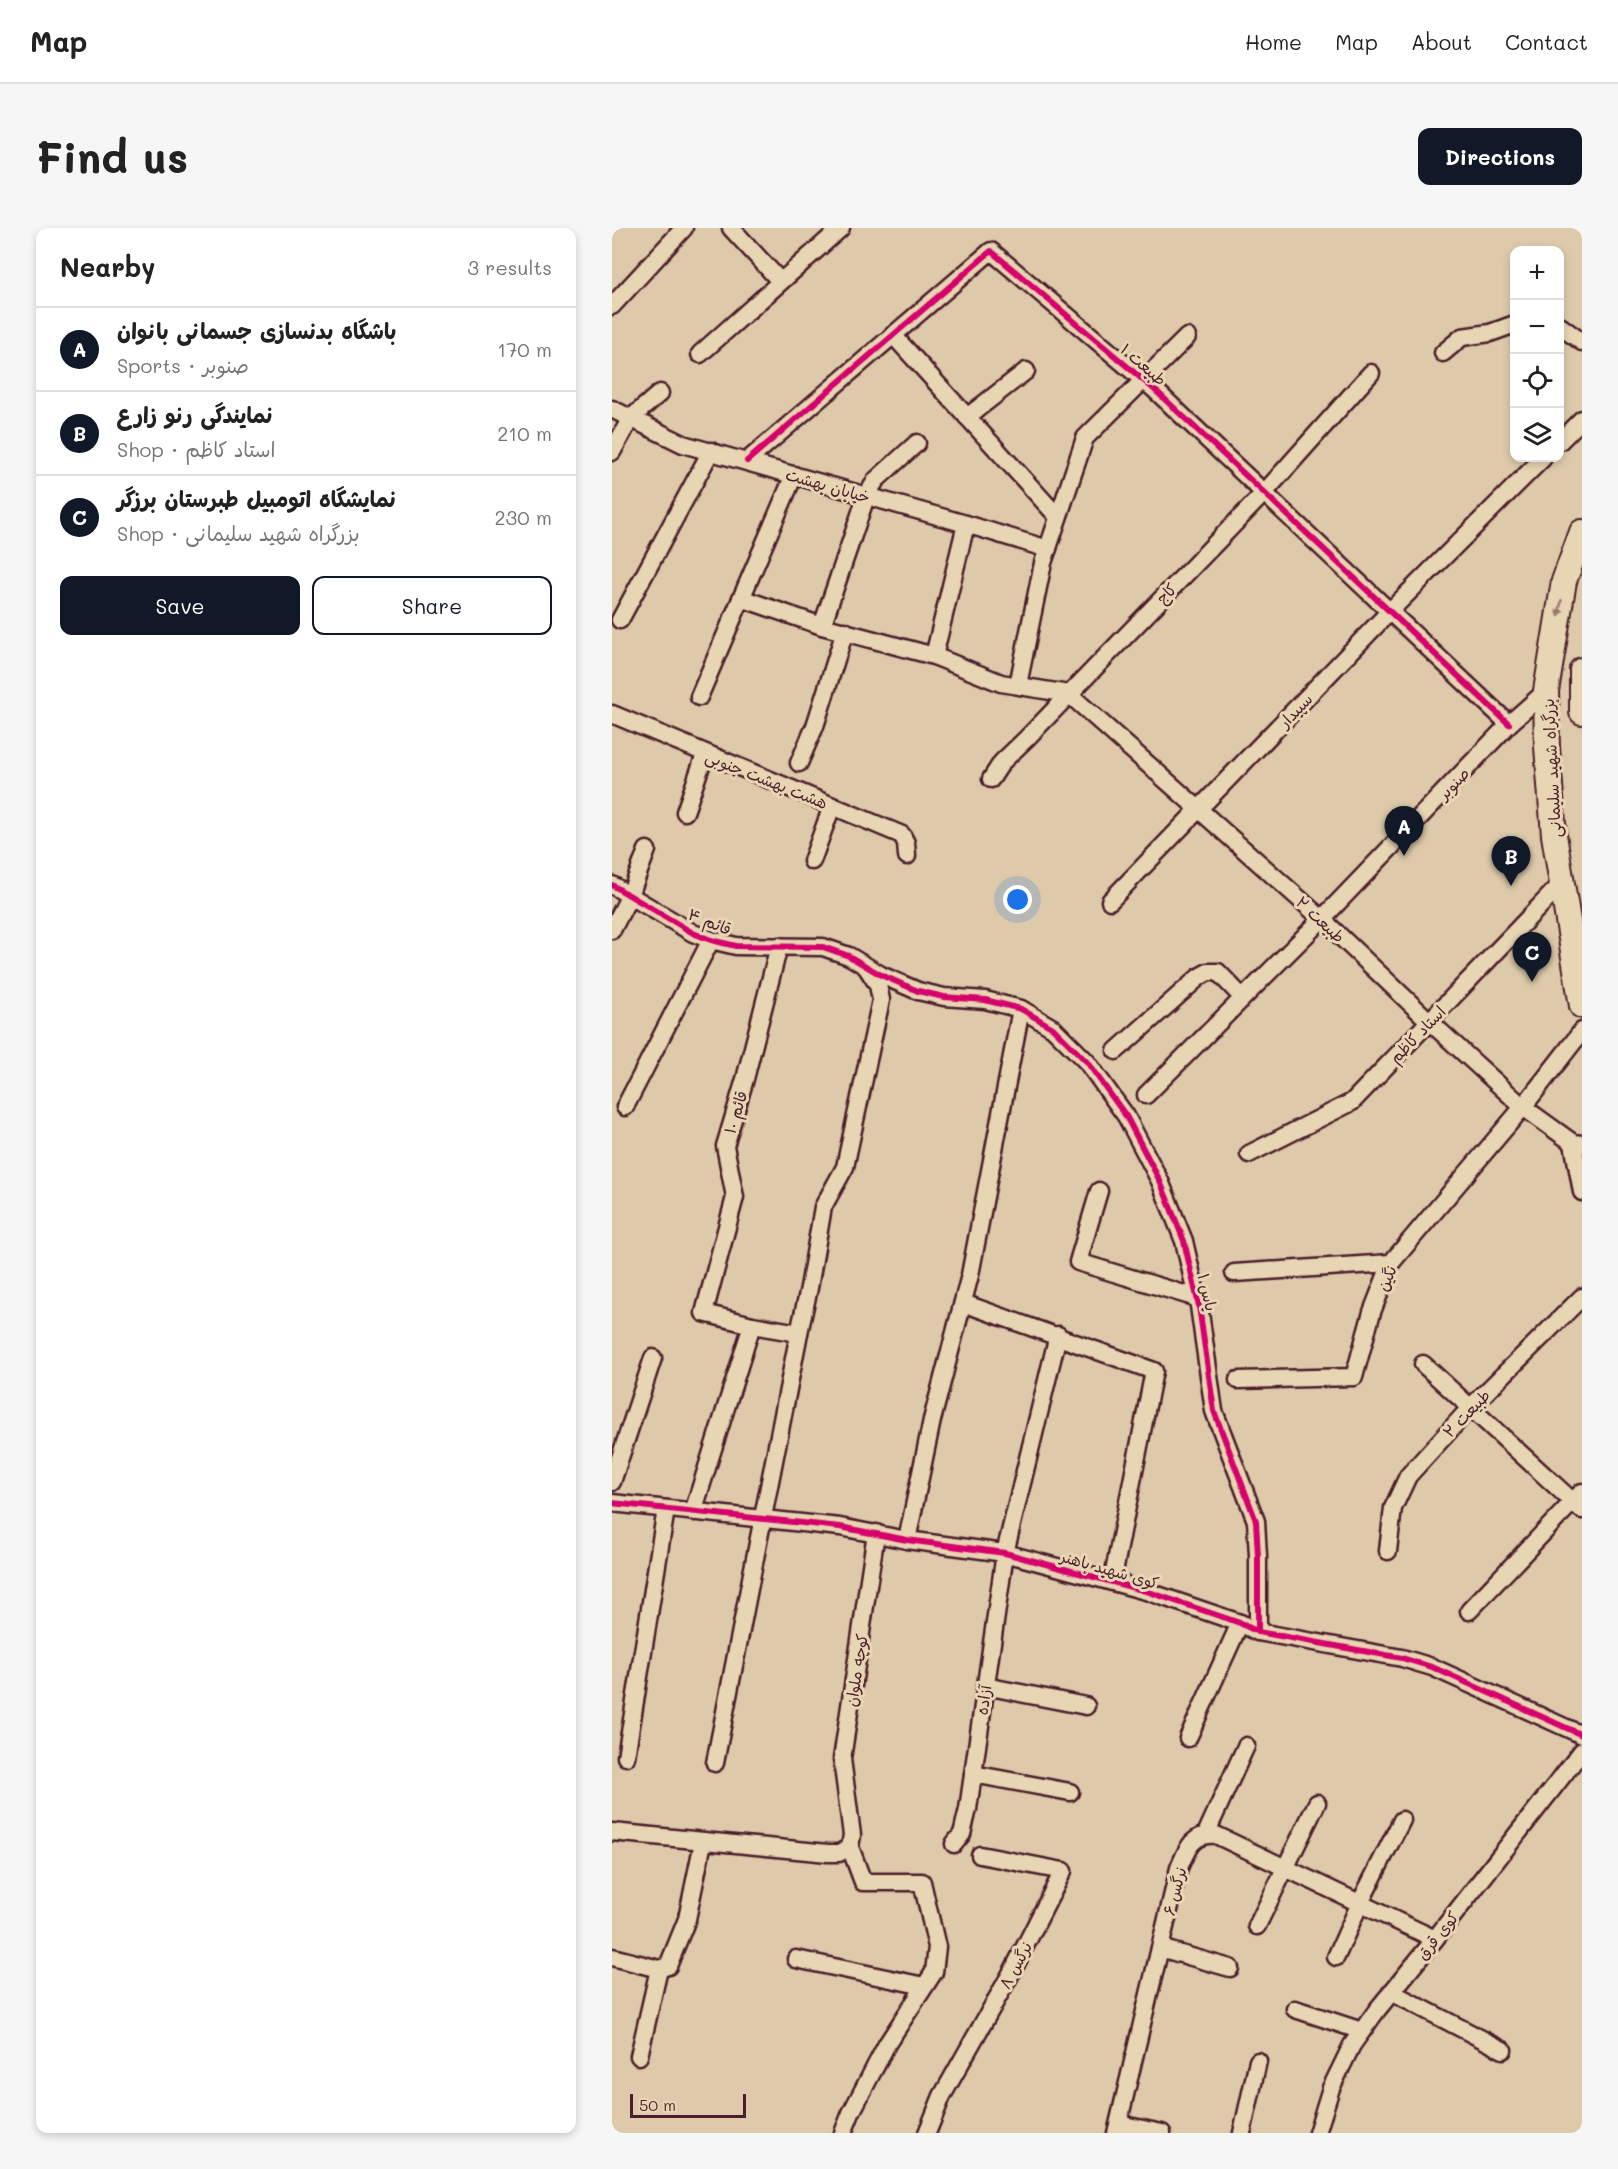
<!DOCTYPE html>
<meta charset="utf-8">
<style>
:root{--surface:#fff;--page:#f6f6f6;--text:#222;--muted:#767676;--line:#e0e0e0;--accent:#111827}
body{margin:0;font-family:Mali,"Playpen Sans Arabic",sans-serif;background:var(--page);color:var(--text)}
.controls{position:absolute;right:18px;top:18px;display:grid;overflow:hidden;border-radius:12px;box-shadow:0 3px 9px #0003}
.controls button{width:54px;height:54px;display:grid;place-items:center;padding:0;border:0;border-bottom:2px solid var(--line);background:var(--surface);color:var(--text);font:30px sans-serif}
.scale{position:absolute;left:18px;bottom:15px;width:116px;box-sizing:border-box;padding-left:6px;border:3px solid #4a1f2b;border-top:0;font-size:16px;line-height:21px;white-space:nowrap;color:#4a1f2b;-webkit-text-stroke:4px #e8d5b3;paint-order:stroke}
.you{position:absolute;left:406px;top:672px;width:21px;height:21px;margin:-15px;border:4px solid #fff;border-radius:50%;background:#1a73e8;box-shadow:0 0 0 9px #1a73e833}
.badge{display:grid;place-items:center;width:39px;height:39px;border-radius:50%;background:var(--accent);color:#fff;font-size:20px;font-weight:700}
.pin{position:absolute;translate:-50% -50px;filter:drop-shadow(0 2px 3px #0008)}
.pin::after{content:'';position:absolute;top:32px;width:21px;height:18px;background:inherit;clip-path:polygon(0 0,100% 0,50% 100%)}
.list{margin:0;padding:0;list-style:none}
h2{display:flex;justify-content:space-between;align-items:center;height:78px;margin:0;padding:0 24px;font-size:26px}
h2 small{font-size:20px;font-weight:400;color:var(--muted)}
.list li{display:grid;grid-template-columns:39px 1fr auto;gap:18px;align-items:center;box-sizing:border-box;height:84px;padding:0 24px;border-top:2px solid var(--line)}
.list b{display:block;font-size:22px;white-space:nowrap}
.list p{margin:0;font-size:20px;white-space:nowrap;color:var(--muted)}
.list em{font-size:20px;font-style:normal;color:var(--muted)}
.actions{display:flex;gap:12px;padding:18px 24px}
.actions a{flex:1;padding:14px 0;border:2px solid var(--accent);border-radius:12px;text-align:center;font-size:21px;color:var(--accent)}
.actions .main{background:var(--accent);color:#fff}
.icon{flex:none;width:33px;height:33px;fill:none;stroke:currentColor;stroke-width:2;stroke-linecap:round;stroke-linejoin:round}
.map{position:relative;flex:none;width:970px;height:1905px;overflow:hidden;border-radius:12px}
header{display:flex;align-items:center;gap:36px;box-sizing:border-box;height:84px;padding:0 30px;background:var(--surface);border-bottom:2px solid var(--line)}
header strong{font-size:28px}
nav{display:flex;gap:33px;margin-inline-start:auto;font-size:21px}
.intro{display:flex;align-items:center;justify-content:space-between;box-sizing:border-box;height:144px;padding:0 36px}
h1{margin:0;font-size:42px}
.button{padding:15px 27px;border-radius:12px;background:var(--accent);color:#fff;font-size:21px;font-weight:700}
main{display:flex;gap:36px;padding:0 36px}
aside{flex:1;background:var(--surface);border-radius:12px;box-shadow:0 3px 9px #0003}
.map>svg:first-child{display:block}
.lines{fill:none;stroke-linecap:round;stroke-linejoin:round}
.minor-casing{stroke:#4a1f2b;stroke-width:21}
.highway-casing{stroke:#4a1f2b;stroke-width:28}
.minor{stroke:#e8d5b3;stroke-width:16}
.highway{stroke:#e8d5b3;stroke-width:24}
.cycleway-casing{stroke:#e8d5b3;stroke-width:10}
.cycleway{stroke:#d6006c;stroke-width:6}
.oneway{fill:#997a6f}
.labels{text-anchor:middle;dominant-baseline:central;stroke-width:6;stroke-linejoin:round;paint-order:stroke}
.street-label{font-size:16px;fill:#4a1f2b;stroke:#e8d5b3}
</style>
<header>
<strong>Map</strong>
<nav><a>Home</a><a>Map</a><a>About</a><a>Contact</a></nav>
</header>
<div class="intro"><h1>Find us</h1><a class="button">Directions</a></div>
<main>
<aside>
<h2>Nearby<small>3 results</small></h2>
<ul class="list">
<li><span class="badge">A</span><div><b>باشگاه بدنسازی جسمانی بانوان</b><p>Sports · صنوبر</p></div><em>170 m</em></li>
<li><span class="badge">B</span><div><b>نمایندگی رنو زارع</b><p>Shop · استاد کاظم</p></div><em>210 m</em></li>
<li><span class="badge">C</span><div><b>نمایشگاه اتومبیل طبرستان برزگر</b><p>Shop · بزرگراه شهید سلیمانی</p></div><em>230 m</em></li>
</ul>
<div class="actions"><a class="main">Save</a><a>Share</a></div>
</aside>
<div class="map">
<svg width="970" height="1905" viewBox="0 0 970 1905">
<rect width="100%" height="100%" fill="#decaab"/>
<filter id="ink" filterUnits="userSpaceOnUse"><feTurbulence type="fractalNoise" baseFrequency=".0167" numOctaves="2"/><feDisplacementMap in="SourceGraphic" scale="12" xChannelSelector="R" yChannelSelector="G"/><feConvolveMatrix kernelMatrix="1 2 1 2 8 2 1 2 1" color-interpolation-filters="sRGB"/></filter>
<g filter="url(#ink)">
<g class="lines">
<defs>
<g id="minor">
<path d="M119,0L168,53"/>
<path d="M0,78L72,0"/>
<path d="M948,98L970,114"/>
<path d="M281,107L446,289"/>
<path d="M831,125L850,109L878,105L903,96"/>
<path d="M88,126L229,0"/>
<path d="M0,181L71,216L354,296L436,321"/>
<path d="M355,189L414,143"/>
<path d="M948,213L970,191"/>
<path d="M0,224L19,190L48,165"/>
<path d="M135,233L379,23L543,162L897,496"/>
<path d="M129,370L210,398L322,428L389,455L457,466"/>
<path d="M8,392L99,223"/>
<path d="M210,398L254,269L264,252L305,215"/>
<path d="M322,428L354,296"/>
<path d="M406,457L431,335L473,210L575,109"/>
<path d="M457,466L710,691L817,793L911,879L961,915L970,916"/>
<path d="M87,469L182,247"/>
<path d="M0,486L290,607L294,615L295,628"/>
<path d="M187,535L203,498L233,403"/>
<path d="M379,551L390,534L415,510L652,265L759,145"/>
<path d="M73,584L93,526"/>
<path d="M200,633L220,578"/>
<path d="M0,657L81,705L99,712L124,718L211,719L237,728L269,747L306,763L332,769L373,772L409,781L441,800L475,834L514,888L548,953L572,1013L587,1078L602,1183L644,1293L646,1328V1404"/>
<path d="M498,673L778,383L931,230"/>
<path d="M0,702L18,667L35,622"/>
<path d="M167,718L133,851L113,918L123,969L92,1085L140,1097L187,1105L197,1060L211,979L233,939L269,772L266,757L255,740"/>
<path d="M504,823L587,749L596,744H606L630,769"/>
<path d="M534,867L710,691L897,496L934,463"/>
<path d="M13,879L99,712"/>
<path d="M961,915L970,964"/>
<path d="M637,926L740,874L950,655"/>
<path d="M487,963L466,1034L585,1070"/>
<path d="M622,1045L779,1035"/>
<path d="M351,1075L542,1143L500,1354"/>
<path d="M811,1136L970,1282"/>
<path d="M626,1152L742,1149L760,1084L779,1035L911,879L970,803"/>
<path d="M0,1254L41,1130"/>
<path d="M0,1275L228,1299L295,1312L393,1325L534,1363L628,1395L646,1404L790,1430L820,1439L970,1507"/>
<path d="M81,1284L140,1097"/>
<path d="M295,1312L320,1192L358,1047L409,781"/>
<path d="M776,1323L781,1280L796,1248L858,1180L970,1069"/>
<path d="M857,1383L970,1264"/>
<path d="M373,1458L474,1478"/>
<path d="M576,1510L628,1395"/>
<path d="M14,1529L54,1281"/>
<path d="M103,1535L187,1105"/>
<path d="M361,1546L458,1564"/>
<path d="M0,1604L216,1625H227L238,1619L240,1607L230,1531L264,1305"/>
<path d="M594,1606L634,1518"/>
<path d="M342,1616L350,1606L356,1581L393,1325L446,1107"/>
<path d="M645,1698L705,1575"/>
<path d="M548,1720L618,1740"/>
<path d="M0,1729L47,1741L56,1738L75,1691L91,1614"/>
<path d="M724,1729L748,1675L790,1592"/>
<path d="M184,1731L312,1758"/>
<path d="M779,1764L891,1822"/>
<path d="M683,1781L750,1803"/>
<path d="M27,1828L47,1741"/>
<path d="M507,1896L550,1905"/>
<path d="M231,1905L239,1885L275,1816L322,1744L325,1719L310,1654H251L238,1619"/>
<path d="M315,1905L330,1868L401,1742L451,1643L368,1627"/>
<path d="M504,1905L567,1640C575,1621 580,1605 604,1607L823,1711"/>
<path d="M630,1905L646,1833"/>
<path d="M705,1905L719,1860L740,1817L765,1782L823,1711L970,1523"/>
</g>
<g id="highway">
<path d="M970,304L952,353L934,463L935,519L942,607L970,778"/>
<path d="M970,442V484"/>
</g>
</defs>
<use href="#minor" class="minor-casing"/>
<use href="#highway" class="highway-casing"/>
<use href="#minor" class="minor"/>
<use href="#highway" class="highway"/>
<defs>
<g id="cycleway">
<path d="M135,233L379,23L543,162L897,496"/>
<path d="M0,657L81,705L99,712L124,718L211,719L237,728L269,747L306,763L332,769L373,772L409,781L441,800L475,834L514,888L548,953L572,1013L587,1078L602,1183L644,1293L646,1328V1404"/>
<path d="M0,1275L228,1299L295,1312L393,1325L534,1363L628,1395L646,1404L790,1430L820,1439L970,1507"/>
</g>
</defs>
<use href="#cycleway" class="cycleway-casing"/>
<use href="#cycleway" class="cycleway"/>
</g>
<defs><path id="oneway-solid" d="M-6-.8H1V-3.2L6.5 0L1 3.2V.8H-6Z" transform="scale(1.5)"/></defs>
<use class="oneway" href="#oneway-solid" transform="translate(948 380) rotate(100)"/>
</g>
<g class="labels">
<g class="street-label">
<text transform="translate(532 136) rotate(41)">طبیعت ۱</text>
<text transform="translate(216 257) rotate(16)">خیابان بهشت</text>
<text transform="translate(554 365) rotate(-46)">کاج</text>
<text transform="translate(683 482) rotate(-46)">سپیدار</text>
<text transform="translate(939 540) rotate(-93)">بزرگراه شهید سلیمانی</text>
<text transform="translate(155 551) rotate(22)">هشت بهشت جنوبی</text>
<text transform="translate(841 555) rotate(-46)">صنوبر</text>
<text transform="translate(709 691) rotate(43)">طبیعت ۲</text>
<text transform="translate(98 693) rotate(22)">قائم ۴</text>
<text transform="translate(805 806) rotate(-46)">استاد کاظم</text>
<text transform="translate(123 884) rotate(-73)">قائم ۱۰</text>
<text transform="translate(774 1050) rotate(-66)">نگین</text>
<text transform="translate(596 1064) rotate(77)">یاس ۱</text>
<text transform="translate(854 1185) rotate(-46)">طبیعت ٣</text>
<text transform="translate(498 1341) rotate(16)">کوی شهید باهنر</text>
<text transform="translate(244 1442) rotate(-81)">کوچه ملوان</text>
<text transform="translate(371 1472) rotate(-82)">آزاده</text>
<text transform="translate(562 1663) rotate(-75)">نرگس ۶</text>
<text transform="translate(825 1707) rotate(-51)">کوی قرق</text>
<text transform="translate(403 1737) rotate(-62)">نرگس ۸</text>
</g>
</g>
</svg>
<div class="controls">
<button>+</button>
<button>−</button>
<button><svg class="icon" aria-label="locate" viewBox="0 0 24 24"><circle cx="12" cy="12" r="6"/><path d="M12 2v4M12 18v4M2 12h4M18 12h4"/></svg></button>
<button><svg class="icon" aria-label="layers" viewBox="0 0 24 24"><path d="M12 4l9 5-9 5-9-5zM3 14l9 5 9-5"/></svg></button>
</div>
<div class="scale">50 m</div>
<div class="you"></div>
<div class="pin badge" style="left:792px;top:628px">A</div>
<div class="pin badge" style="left:899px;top:658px">B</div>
<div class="pin badge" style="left:920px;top:754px">C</div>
</div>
</main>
